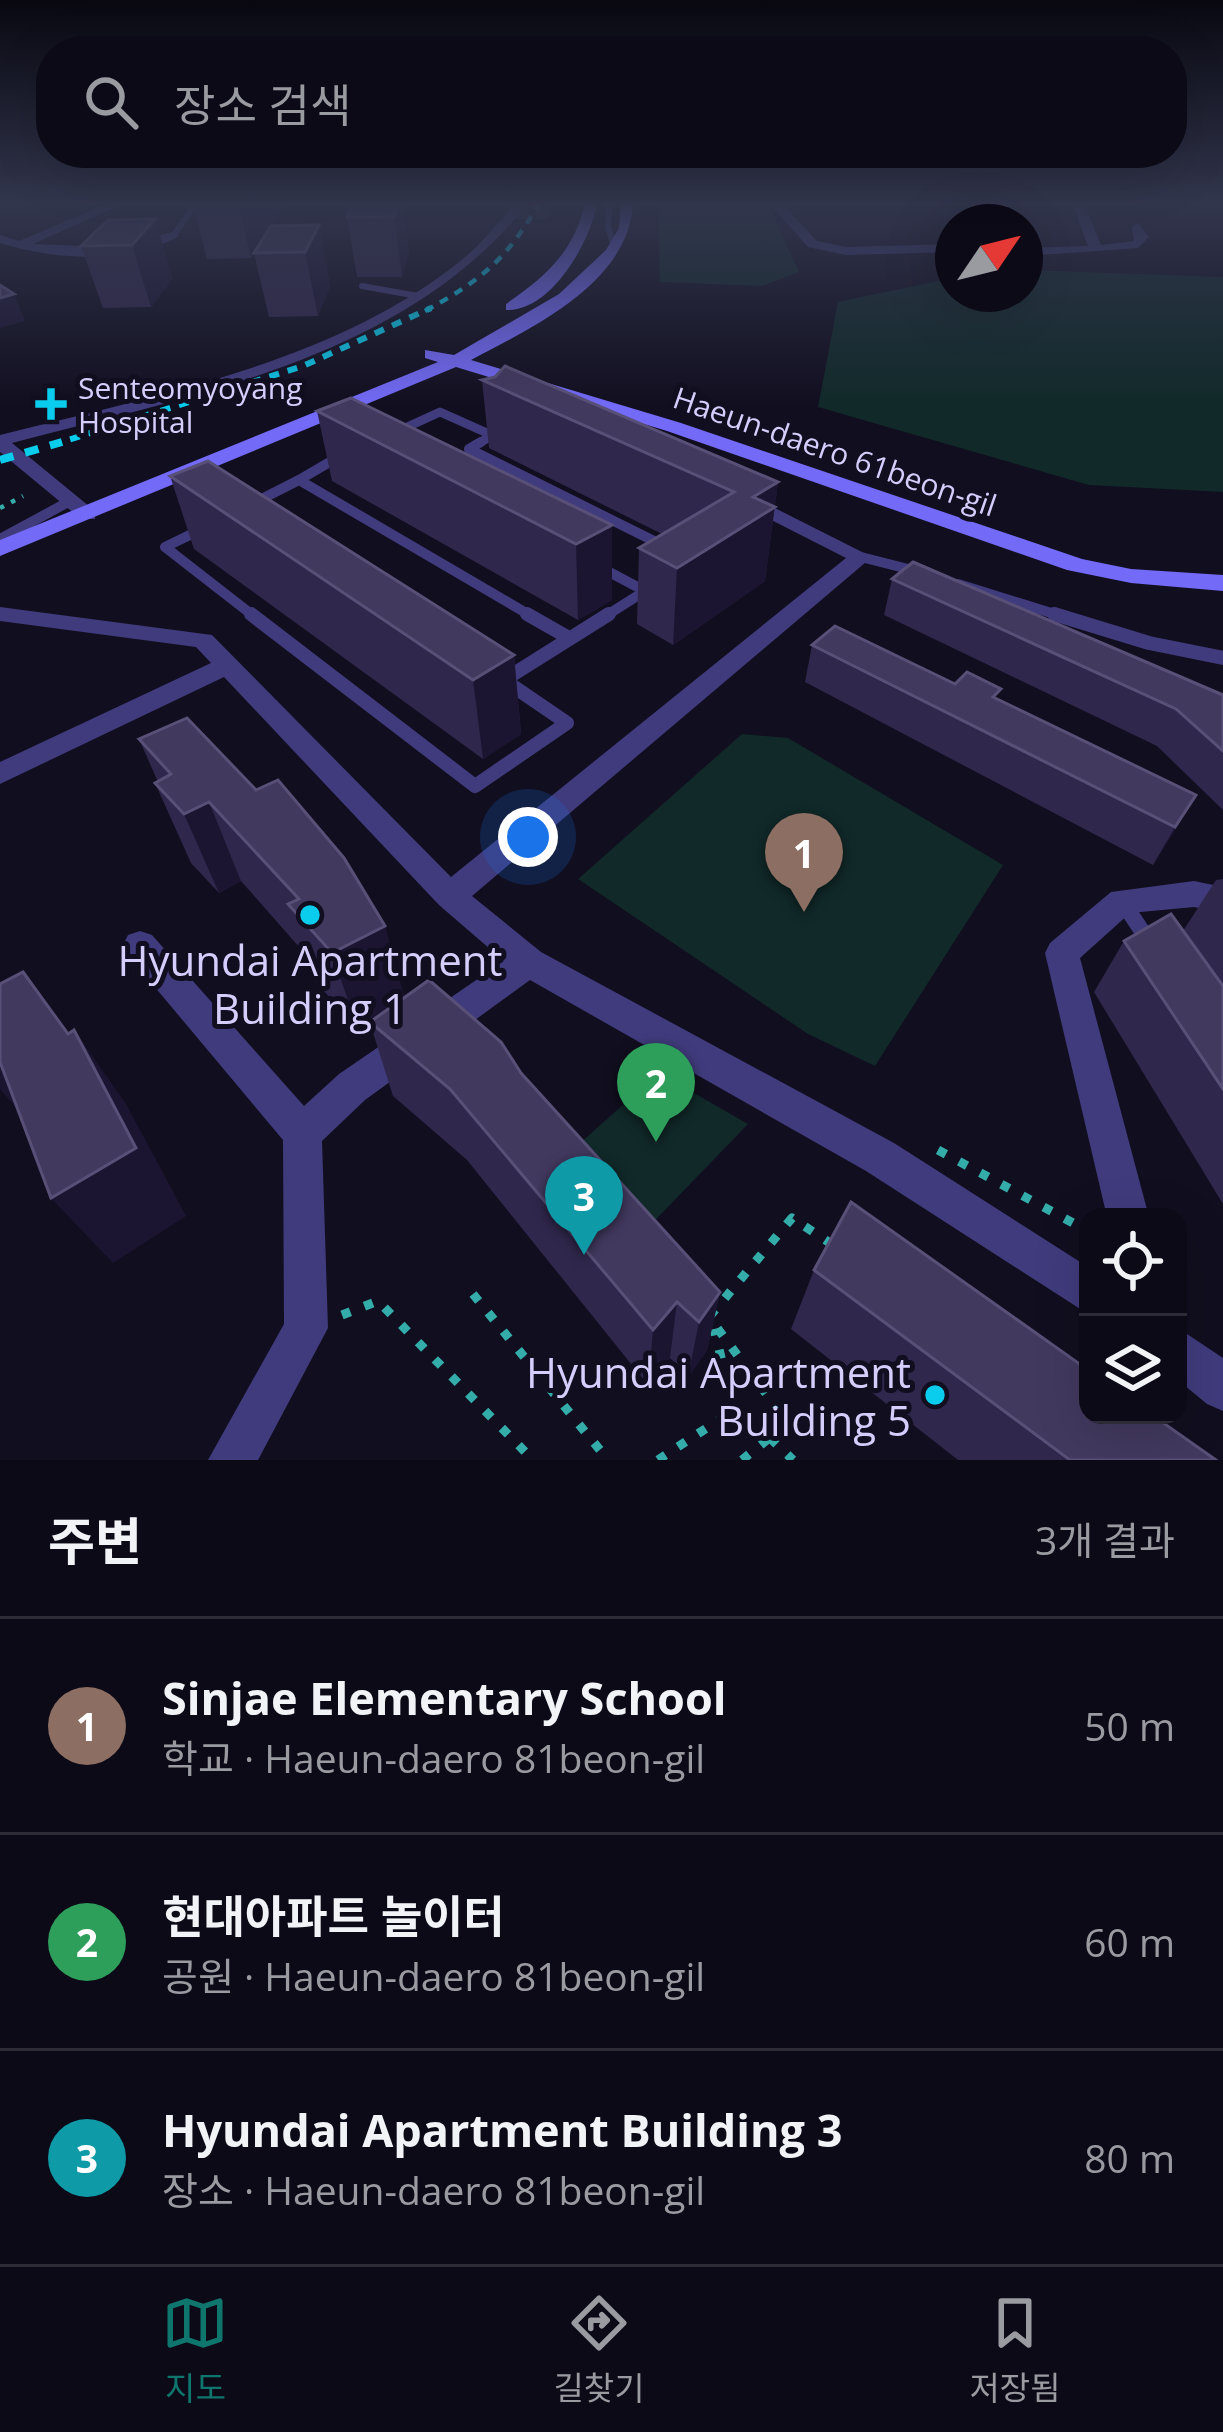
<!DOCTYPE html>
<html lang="ko">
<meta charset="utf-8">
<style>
:root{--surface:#0d0a17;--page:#1b1824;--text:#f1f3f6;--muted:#9a9aa1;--line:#2d2b36;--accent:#0f766e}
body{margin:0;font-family:"Open Sans","Noto Sans KR",sans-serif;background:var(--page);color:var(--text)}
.controls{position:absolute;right:36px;bottom:36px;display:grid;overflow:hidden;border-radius:24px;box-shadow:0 12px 48px #0002}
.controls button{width:108px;height:108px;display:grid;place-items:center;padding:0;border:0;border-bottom:3px solid var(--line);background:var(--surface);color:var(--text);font:60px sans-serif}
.compass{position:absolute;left:935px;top:204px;width:108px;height:108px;border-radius:50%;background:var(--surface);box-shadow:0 12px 48px #0002;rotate:55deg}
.you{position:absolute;left:528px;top:837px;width:42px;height:42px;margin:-30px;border:9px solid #fff;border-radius:50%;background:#1a73e8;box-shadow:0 0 0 18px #1a73e833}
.badge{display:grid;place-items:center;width:78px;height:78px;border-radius:50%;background:var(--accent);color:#fff;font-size:39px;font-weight:700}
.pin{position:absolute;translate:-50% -99px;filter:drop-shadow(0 3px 6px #0008)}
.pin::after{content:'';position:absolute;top:63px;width:42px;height:36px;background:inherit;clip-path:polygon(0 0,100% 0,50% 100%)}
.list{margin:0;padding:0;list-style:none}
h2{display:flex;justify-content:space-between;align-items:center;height:156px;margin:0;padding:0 48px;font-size:51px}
h2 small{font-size:39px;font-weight:400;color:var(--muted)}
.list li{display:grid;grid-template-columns:78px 1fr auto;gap:36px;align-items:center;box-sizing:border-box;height:216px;padding:0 48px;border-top:3px solid var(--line)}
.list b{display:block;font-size:45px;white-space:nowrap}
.list p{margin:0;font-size:39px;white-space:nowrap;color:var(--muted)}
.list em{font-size:39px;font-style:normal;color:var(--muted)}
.icon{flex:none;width:66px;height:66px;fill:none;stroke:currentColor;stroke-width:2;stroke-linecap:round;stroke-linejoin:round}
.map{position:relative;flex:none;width:1223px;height:1460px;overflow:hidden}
.search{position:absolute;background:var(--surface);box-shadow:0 12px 48px #0002;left:36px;right:36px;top:36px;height:132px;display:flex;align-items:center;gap:30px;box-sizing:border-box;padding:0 42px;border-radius:48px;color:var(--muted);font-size:45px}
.sheet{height:804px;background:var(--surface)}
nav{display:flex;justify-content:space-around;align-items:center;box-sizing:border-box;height:168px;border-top:3px solid var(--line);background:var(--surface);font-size:33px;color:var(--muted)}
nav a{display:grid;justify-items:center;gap:6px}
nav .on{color:var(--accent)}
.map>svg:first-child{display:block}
.green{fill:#112929}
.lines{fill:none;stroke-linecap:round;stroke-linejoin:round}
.minor-tunnel{stroke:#2e2b40;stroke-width:14;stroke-dasharray:14 6;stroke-linecap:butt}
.path-far1{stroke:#33acaa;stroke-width:4.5;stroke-dasharray:4.5 8;stroke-linecap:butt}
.path{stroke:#33acaa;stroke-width:9;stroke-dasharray:9 15;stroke-linecap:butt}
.service-far4{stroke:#403b7c;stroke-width:6}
.service-far3{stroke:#403b7c;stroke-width:9}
.service-far2{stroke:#403b7c;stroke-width:10}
.service-far1{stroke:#403b7c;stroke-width:14}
.service{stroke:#403b7c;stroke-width:16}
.minor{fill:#403b7c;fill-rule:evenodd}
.secondary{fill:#736af8;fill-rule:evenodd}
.rail-far2{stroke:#0accec;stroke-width:4.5;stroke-dasharray:9 8;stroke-linecap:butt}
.rail-far1{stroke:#0accec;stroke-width:6;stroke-dasharray:10 9;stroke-linecap:butt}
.rail{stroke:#0accec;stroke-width:8;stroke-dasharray:14 12;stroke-linecap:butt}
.wall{fill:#30274c}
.shaded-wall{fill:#1c1532}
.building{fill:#42395f;stroke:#595078;stroke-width:3}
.poi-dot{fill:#0accec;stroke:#110e1f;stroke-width:4.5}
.labels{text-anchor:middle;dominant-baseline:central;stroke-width:10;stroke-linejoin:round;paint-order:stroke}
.far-poi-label{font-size:30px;fill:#d5cefd;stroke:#110e1f;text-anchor:start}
.far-street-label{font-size:30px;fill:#d5cefd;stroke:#110e1f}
.near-poi-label{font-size:42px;fill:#d5cefd;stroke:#110e1f}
</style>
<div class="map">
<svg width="1223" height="1460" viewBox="0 0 1223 1460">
<rect width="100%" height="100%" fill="#110e1f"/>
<g class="green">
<path d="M658,203H768L799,272L762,286L660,282Z"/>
<path d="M1025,270L1223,277V492L1089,485L818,407L838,302L953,278V294H1025Z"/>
<path d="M742,734L788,738L1003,865L875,1066L808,1034L578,879Z"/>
<path d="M659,1073L748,1124L634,1242L561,1160Z"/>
</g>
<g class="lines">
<path class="minor-tunnel" d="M515,212H552"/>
<path class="path-far1" d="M0,508L23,496"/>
<g class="path">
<path d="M938,1150L1088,1231"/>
<path d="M473,1294L608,1460"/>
<path d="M342,1315L378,1301L533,1460"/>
<path d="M770,1438L793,1460"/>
<path d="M658,1460L734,1410L714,1329"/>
<path d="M742,1460L788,1423L709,1317L792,1218L833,1245"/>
</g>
<g class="service-far4">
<path d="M609,203L608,227L614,246"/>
<path d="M173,236L192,209L226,203"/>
<path d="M362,286L418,296"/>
</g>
<g class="service-far3">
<path d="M394,433L440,412L496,437"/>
<path d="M475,445L503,430"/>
</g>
<g class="service-far2">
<path d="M481,442L469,449L666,547"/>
<path d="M299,480L340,456"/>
<path d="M248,506L299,480L533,617"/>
<path d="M202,529L165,547L255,617"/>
<path d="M0,539L72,500"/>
<path d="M861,557L920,572"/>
<path d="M596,565L645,591L651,588"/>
<path d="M958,584L1064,617"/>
<path d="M604,617L645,591"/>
</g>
<g class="service-far1">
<path d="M251,614L475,786L567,723L504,680L609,614"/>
<path d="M527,614L569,638"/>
<path d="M1054,614L1149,643L1223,658"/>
</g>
<path class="service" d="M1122,901L1152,946"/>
<g class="minor">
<path d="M109,203H125L33,244L109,247L173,232L179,236C128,265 55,260 0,243V235L19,241Z"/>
<path d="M508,203H520L521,212C397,360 190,396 12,443L95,511V519H81L0,452V435C156,395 336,363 464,258C480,245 494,227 509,211Z"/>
<path d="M769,203H781L817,241L846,247L953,244V252L846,255L808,247Z"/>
<path d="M1072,203H1084L1101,245L1134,241L1132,227L1138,223L1149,237L1138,248L1025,256V248L1088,246Z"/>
<path d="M745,493L872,557L472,896L541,952L894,1143L1088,1267V1314L866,1171L530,980L365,1100L322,1141L328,1328L258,1460H208L284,1324L283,1140L128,955L123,945L128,935L140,931L152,935L304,1106L339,1074L504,961L439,905L224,677L0,784V762L211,663L196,647L0,621V607L212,635L451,877L846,558L738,503V495Z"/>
<path d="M1194,881L1223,887V913L1194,907L1130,913L1080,958L1149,1217H1107L1045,953L1050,943L1111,892Z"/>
<path d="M1178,1328L1223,1358V1411L1207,1404L1178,1380Z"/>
</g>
<g class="secondary">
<path d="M585,203H597C591,241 551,312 506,310V304C546,276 574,252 585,203Z"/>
<path d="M621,203H633C629,283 533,327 471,360L681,423L1082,559L1131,569L1223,575V591L1131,583L1067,570L667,431L456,367L0,556V540L438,362L425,358V350L454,355L559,294L606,250L619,228Z"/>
</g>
<path class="rail-far2" d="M425,311C482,280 508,258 539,203"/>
<path class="rail-far1" d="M52,445L303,366L431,308"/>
<path class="rail" d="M0,460L62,442"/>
</g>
<g class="wall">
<path d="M193,203H288L284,204L271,226L319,225L330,286L318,316L269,317L254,253L262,240L251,258L207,259Z"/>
<path d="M353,203H402L409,251L402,277H357L347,217Z"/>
<path d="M108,220L173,278L151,307L103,308L81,246Z"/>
<path d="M482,380L778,482L765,581L673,645L637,624L639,548L662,534L489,448Z"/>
<path d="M317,411L612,525V600L578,620L332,481Z"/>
<path d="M170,476L514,655L521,734L483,759L194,549Z"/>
<path d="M892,579L1223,695V810L1157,746L884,615Z"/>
<path d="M812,645L955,684L997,699L1196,795L1153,865L805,682Z"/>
<path d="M187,718L404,997L521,1073L720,1292L707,1350L688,1377L670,1358L648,1385L467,1160L393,1096L370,1023L358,1030L317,983L307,956L241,881L219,893L191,863L155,783L158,782L139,739Z"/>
<path d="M1223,879V1204L1094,992L1124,941L1183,931L1216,880Z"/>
<path d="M814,1270L1216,1460H958L791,1329Z"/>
</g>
<g class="shaded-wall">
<path d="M238,203H288L284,204L251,258Z"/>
<path d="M398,203H402L409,251L402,277L394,216Z"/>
<path d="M155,219L173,278L151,307L132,245Z"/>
<path d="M319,225L330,286L318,316L305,252Z"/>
<path d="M14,294L25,321L0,328V298Z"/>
<path d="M778,482L765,581L673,645L677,568L753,497Z"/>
<path d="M612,525V600L578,620L576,544Z"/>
<path d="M514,655L521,734L483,759L473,680Z"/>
<path d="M1196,795L1174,832L1153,865L1175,827Z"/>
<path d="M209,802L241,881L219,893L184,814Z"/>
<path d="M385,926L406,1003L358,1030L332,953Z"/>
<path d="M74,1030L126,1104L186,1216L113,1263L51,1198L98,1076Z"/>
<path d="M0,1059L42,1138L0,1089Z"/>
<path d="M720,1292L707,1350L688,1377L699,1322Z"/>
<path d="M677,1302L670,1358L648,1385L653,1330Z"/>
</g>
<g class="building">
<path d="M353,203H398L394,216L347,217Z"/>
<path d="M155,219L132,245L81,246L108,220Z"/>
<path d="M319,225L305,252L254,253L271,226Z"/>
<path d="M0,285L14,294L0,298Z"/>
<path d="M505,366L778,482L753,497L775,507L677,568L639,548L734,492L482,380L495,377Z"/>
<path d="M351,398L612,525L576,544L317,411Z"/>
<path d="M208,461L514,655L473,680L170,476Z"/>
<path d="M913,562L1223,695V751L1176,709L892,579Z"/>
<path d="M835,626L955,684L967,672L1001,689L993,697L1196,795L1175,827L812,645Z"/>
<path d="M187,718L256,790L278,780L344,858L385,926L332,953L288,904L299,899L209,802L184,814L155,783L171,774L139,739Z"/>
<path d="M1171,914L1223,986V1089L1124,941Z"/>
<path d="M23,972L68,1034L74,1030L136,1148L51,1198L0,1062V984Z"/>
<path d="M429,980L501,1042L521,1073L720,1292L699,1322L677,1302L653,1330L450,1089L370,1022Z"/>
<path d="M851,1202L1088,1370V1415H1152L1216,1460H1070L814,1270Z"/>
</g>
<linearGradient id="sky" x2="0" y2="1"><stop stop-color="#090811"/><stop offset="0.5" stop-color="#32364d"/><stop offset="1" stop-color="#32364d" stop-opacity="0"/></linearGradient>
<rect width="1223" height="407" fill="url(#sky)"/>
<g class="poi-dot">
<path d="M45 386h12v12h12v12h-12v12h-12v-12h-12v-12h12z"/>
<circle cx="310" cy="915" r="12"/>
<circle cx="935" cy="1395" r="12"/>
</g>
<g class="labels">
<g class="far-poi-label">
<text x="78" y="387">Senteomyoyang<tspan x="78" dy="34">Hospital</tspan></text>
</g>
<g class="far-street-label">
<text transform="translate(835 451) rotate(19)">Haeun-daero 61beon-gil</text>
</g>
<g class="near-poi-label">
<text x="310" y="959">Hyundai Apartment<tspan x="310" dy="48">Building 1</tspan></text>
<text x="911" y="1371" text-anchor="end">Hyundai Apartment<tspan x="911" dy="48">Building 5</tspan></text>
</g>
</g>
</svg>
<div class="controls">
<button><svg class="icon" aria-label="locate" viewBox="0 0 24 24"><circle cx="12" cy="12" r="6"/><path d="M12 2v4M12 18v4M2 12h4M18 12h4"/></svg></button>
<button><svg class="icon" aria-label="layers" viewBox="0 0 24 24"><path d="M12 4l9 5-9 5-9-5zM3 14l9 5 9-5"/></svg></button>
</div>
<svg class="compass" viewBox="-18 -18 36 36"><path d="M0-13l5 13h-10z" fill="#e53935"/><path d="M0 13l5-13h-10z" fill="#9a9aa1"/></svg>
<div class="you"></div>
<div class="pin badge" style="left:804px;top:912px;background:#8d6e63">1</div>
<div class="pin badge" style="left:656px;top:1142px;background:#2e9e5b">2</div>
<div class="pin badge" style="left:584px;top:1255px;background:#0f9aa8">3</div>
<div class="search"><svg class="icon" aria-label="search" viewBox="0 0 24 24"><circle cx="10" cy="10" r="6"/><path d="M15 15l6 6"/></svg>장소 검색</div>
</div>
<section class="sheet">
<h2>주변<small>3개 결과</small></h2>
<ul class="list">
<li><span class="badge" style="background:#8d6e63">1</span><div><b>Sinjae Elementary School</b><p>학교 · Haeun-daero 81beon-gil</p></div><em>50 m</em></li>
<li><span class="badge" style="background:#2e9e5b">2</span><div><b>현대아파트 놀이터</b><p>공원 · Haeun-daero 81beon-gil</p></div><em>60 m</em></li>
<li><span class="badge" style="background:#0f9aa8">3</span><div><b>Hyundai Apartment Building 3</b><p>장소 · Haeun-daero 81beon-gil</p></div><em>80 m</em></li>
</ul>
</section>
<nav>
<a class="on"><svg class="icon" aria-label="map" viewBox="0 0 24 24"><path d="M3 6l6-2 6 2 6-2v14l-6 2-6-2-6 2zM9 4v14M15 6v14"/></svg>지도</a>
<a><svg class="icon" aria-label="directions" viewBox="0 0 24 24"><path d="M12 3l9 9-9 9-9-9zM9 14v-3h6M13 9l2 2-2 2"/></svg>길찾기</a>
<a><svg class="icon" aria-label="saved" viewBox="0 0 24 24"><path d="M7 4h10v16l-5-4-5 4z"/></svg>저장됨</a>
</nav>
